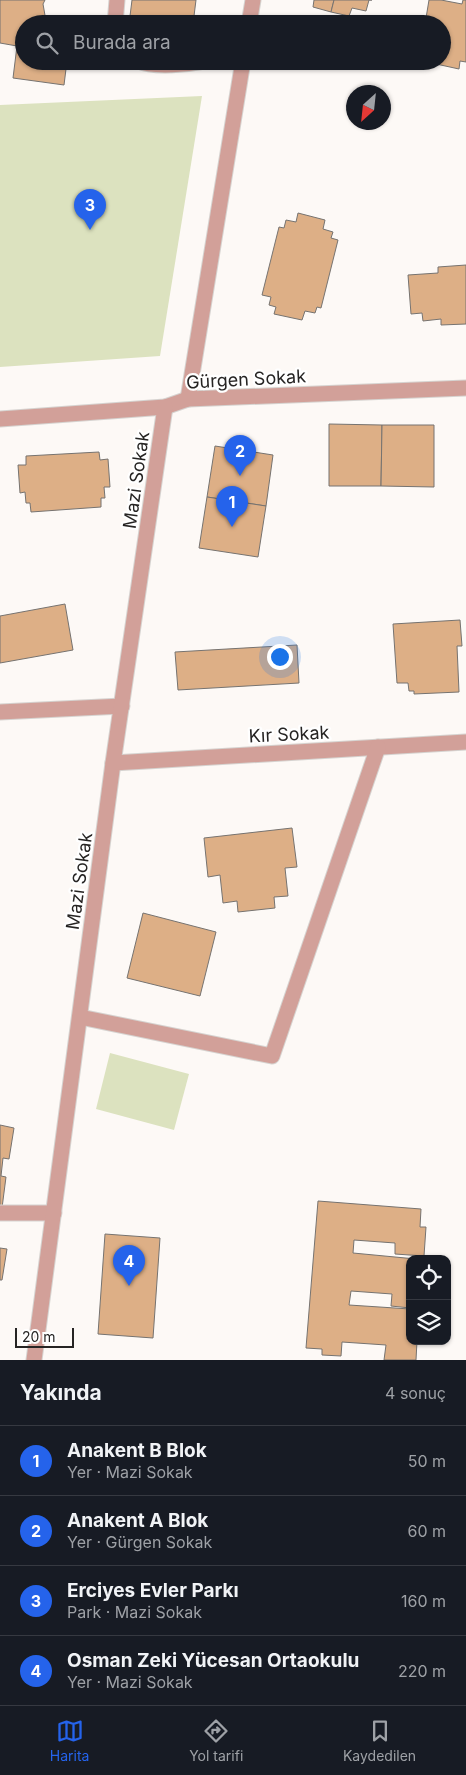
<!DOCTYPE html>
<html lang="tr">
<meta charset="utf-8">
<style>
:root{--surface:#171b24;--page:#242831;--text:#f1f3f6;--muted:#9ea1a6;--line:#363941;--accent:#2563eb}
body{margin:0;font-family:Inter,sans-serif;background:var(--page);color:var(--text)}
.controls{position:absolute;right:15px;bottom:15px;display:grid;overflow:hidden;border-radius:10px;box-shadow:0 1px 4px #0004}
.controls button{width:45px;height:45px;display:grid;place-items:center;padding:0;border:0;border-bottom:1px solid var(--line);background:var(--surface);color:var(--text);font:25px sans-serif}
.compass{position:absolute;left:346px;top:85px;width:45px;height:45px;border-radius:50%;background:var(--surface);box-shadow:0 1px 4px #0004;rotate:207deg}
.scale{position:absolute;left:15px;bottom:12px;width:59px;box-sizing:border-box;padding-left:5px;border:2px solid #262423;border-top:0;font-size:14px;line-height:18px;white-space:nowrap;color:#262423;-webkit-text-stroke:4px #fff;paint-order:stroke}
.you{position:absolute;left:279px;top:656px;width:18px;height:18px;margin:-12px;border:4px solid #fff;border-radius:50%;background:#1a73e8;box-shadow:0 0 0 8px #1a73e833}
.badge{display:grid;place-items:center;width:32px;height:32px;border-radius:50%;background:var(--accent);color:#fff;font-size:16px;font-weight:700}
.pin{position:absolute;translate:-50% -41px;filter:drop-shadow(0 1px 2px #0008)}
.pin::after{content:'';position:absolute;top:26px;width:18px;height:15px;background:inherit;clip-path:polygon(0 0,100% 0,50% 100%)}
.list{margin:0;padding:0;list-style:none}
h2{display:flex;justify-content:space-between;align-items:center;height:65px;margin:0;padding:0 20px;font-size:21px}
h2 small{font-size:16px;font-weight:400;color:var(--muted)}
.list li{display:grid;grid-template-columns:32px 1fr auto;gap:15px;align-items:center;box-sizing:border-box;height:70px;padding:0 20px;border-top:1px solid var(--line)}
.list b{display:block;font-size:19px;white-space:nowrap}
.list p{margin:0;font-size:16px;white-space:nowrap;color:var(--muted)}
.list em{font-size:16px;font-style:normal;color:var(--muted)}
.icon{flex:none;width:28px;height:28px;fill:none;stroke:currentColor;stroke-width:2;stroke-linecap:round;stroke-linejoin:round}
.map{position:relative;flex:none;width:466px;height:1360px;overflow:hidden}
.search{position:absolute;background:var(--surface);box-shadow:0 1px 4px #0004;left:15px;right:15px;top:15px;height:55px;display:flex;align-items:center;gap:12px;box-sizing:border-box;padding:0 18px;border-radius:28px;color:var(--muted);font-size:19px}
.sheet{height:345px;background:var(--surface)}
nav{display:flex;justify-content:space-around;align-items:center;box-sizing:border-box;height:70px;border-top:1px solid var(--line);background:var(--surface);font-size:14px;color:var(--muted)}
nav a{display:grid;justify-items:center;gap:2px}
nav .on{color:var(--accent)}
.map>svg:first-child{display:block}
.green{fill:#dce2bf}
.building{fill:#ddaf86;stroke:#767370}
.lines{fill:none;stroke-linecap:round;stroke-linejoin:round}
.minor-casing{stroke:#d6d3d0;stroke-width:17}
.minor{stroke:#d2a099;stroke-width:15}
.labels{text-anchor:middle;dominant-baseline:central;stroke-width:4.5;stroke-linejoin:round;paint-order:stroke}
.street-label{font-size:18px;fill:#262423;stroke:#fff}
</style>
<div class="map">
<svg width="466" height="1360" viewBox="0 0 466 1360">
<rect width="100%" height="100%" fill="#fdf9f6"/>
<g class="green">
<path d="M202,96L160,356L0,367V105Z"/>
<path d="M110,1053L189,1074L174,1130L96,1109Z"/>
</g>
<g class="building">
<path d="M0,0H45L43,4L46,21L49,24H24V61H67L64,85L13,78L17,46L0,43Z"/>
<path d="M132,0H196L193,24H129Z"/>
<path d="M314,0H334L331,12L313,7Z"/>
<path d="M334,0H372H369L366,11L352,8L349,16L331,12Z"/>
<path d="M429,0H441L462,4L463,0H466V62L460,61L459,69L427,62L442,61V24H425Z"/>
<path d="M298,213L325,220L323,229L333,232L331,238L338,240L321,308L317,307L315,313L305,311L302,320L274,314L276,307L269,305L271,297L262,295L279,227L284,228L286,220L296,222Z"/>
<path d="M466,265V324L441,325V319L423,321L422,313L411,314L408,275L438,273V267Z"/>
<path d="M329,424L382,425L381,486H329Z"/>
<path d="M382,425H434V487L381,486Z"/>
<path d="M215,446L273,455L266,506L207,497Z"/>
<path d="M99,452L100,460L108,459L110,487H104L105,498H101V507L31,512L30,503H26L25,492L20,493L18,465H26V456Z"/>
<path d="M207,497L266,506L258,557L199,548Z"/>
<path d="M65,604L73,650L0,663V616Z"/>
<path d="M460,620L462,646H457L459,692L414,694V691H409L408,683H397L393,624Z"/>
<path d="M297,645L299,683L178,690L175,652Z"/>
<path d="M292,828L297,867L285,868L288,896L274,897L275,908L238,912L237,901L223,903L220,875L208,877L204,838Z"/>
<path d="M143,913L216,932L200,996L127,978Z"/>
<path d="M0,1125L14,1128L9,1159L3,1158L1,1176L6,1177L2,1208H0Z"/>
<path d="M318,1201L421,1209L420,1227H426L424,1256L395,1254V1243L354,1240L353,1253L416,1259H410V1308L391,1306L392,1294L351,1291L349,1305L410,1309V1341H417L416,1360H384L386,1345L342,1342L341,1356L322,1355V1349L306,1348Z"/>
<path d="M105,1234L160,1238L153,1338L98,1334Z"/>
<path d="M0,1248L7,1249L2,1280H0Z"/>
</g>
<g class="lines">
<defs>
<g id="minor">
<path d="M115,24L117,0"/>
<path d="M249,24L253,0"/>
<path d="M139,61C154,68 190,64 206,61"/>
<path d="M188,399L243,61"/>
<path d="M0,419L165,407L188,399L466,388"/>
<path d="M0,712L122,706"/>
<path d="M113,763L466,742"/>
<path d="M80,1017L272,1056L378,747"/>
<path d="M0,1213H54"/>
<path d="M34,1360L113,763L165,407"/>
</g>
</defs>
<use href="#minor" class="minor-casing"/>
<use href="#minor" class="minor"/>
</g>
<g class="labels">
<g class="street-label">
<text transform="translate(246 379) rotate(-3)">Gürgen Sokak</text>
<text transform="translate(136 480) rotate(-82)">Mazi Sokak</text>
<text transform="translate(289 734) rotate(-3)">Kır Sokak</text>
<text transform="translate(79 881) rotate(-82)">Mazi Sokak</text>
</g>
</g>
</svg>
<div class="controls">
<button><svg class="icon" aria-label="locate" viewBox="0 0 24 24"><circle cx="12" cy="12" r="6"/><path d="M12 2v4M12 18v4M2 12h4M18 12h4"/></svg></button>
<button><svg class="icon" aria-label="layers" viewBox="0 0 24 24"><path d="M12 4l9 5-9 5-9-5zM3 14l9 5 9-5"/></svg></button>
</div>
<svg class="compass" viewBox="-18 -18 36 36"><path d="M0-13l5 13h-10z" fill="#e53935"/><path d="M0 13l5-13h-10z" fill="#9ea1a6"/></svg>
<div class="scale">20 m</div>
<div class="you"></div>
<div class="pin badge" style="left:232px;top:527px">1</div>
<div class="pin badge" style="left:240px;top:476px">2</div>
<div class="pin badge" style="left:90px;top:230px">3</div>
<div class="pin badge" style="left:129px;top:1286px">4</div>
<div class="search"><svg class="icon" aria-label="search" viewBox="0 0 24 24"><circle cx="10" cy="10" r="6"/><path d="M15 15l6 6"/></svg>Burada ara</div>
</div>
<section class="sheet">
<h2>Yakında<small>4 sonuç</small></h2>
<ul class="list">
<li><span class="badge">1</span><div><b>Anakent B Blok</b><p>Yer · Mazi Sokak</p></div><em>50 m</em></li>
<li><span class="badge">2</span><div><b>Anakent A Blok</b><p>Yer · Gürgen Sokak</p></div><em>60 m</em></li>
<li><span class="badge">3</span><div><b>Erciyes Evler Parkı</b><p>Park · Mazi Sokak</p></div><em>160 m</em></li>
<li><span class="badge">4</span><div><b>Osman Zeki Yücesan Ortaokulu</b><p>Yer · Mazi Sokak</p></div><em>220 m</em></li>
</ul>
</section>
<nav>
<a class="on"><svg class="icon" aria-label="map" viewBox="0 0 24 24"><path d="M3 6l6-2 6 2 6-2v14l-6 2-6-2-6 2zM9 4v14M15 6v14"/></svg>Harita</a>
<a><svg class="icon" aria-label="directions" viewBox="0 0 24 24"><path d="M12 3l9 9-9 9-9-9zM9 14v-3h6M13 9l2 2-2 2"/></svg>Yol tarifi</a>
<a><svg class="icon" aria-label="saved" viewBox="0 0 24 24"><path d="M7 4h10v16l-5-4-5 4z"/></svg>Kaydedilen</a>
</nav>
